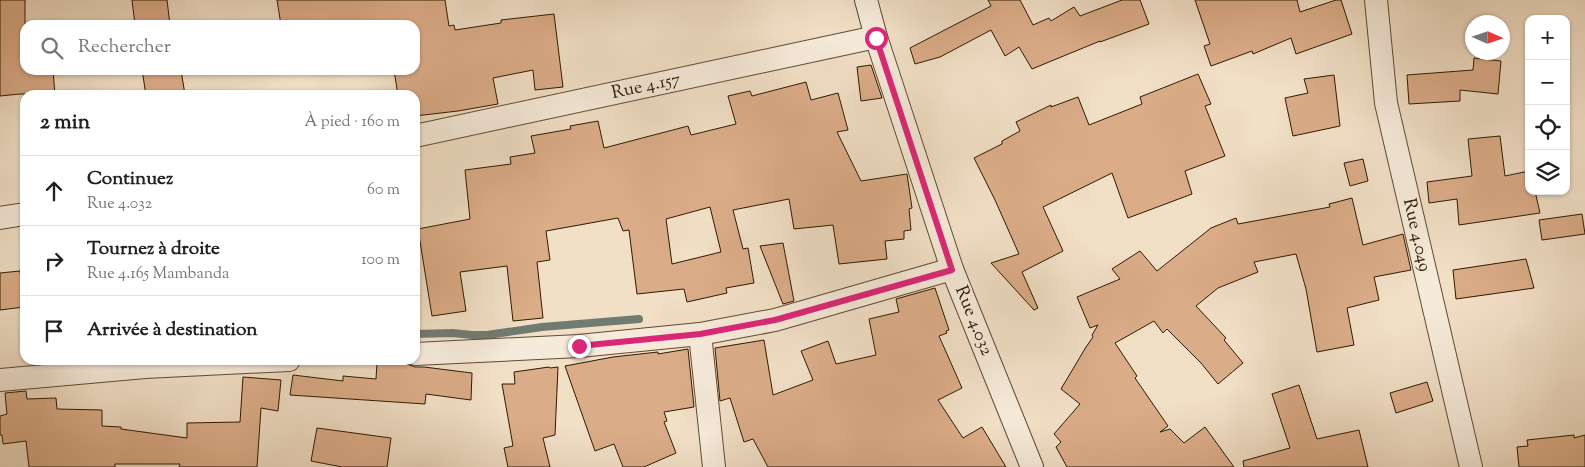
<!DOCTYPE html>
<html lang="fr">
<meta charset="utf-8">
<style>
:root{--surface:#fff;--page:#f6f6f6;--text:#202124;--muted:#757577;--line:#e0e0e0}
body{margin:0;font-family:"Sorts Mill Goudy",serif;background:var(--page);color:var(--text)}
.controls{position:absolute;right:15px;top:15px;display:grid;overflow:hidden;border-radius:10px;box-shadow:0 1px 4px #0004}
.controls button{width:45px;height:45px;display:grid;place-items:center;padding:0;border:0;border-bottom:1px solid var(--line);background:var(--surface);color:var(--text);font:25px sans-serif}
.compass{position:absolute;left:1465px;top:15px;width:45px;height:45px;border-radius:50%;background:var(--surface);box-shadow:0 1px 4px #0004;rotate:93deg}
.stop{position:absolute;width:15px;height:15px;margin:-11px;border:4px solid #db2777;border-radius:50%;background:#fff}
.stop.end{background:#db2777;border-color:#fff;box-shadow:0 1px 5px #0008}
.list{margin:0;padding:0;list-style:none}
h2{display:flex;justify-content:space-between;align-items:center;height:65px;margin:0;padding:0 20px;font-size:21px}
h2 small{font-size:16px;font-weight:400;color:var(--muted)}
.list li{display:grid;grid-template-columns:32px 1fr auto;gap:15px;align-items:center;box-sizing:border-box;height:70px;padding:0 20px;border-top:1px solid var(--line)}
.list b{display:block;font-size:19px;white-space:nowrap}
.list p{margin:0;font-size:16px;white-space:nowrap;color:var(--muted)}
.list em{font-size:16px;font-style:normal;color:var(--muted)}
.icon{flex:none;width:28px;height:28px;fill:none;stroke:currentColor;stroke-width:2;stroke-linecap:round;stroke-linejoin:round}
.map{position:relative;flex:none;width:1585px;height:467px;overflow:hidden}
.search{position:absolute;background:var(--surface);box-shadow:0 1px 4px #0004;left:20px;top:20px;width:400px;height:55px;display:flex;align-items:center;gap:12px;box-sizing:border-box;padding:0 18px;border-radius:15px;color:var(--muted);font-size:19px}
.panel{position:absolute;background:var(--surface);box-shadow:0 1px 4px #0004;left:20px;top:90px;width:400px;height:275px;border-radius:15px}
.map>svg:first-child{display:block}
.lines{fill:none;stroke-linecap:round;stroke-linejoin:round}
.stream{stroke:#717b71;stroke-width:8}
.building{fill:#dbac88;stroke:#2e1a00;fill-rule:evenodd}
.street-casing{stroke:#5f4b32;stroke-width:24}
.street{stroke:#f6eada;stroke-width:22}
.route{stroke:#db2777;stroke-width:6}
.labels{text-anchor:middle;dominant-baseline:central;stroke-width:4.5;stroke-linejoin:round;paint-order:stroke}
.street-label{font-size:18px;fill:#2e1a00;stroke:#f6eada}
</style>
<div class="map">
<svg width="1585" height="467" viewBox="0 0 1585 467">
<rect width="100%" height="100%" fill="#f1dfc6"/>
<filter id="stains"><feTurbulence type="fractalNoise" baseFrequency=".004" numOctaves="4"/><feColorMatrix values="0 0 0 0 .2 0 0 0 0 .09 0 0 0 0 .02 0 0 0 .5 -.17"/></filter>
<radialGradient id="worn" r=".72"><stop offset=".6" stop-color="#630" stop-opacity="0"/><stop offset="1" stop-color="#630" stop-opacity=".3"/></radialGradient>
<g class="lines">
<path class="stream" d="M415,334L453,333L472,335H487L542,327L639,319"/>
</g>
<g class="building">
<path d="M0,0H25V70H53L55,95L20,94L0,96Z"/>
<path d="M132,0H167L170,25H135Z"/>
<path d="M277,0H445L449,26L454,25L455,30L501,23V20L554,14L563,87L535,90L533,70L493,78L498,104L458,111L415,116V95H398L394,70H415V25H281Z"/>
<path d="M988,0H1020L1033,25L1049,18L1051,21L1074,7L1080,16L1122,0H1140L1149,24L1100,42V41L1032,69L1019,47L1005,56L991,30L940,57L915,64L910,48L991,6Z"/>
<path d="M1195,0H1297L1300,12L1336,0H1341L1352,34L1296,54L1291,38L1253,54L1252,51L1211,66L1204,46L1210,44Z"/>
<path d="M1474,58L1501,61L1498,94L1460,90V101L1409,104L1407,75L1473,70Z"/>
<path d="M871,65L882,98L861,101L857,67Z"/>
<path d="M142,70H181L185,95H146Z"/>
<path d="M1198,74L1211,104L1205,106L1225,156L1185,171L1192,194L1128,218L1112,173L1043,207L1063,251L1022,272L1038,308L1034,310L991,263L1019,254L995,200L974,158L1002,144V141L1020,131L1016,122L1051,105V107L1078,97L1089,125L1142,104L1140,97Z"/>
<path d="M1334,75L1340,126L1293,136L1285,98L1308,93L1304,79Z"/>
<path d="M806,82L811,100L838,93L848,130L837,132L861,181L907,174L912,208L909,209L911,230L904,231V239L885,241L887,259L839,264L833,225L794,229L789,199L733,210L743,249L748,248L754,283L726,288L727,293L687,302L684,289L637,294L629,230L623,231L618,218L546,231L550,260L537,262L543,318L513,321L507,266L460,272L466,311L432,316L418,229L470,219L465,170L511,164L510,157L535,153L531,136L571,129L570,126L598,121L604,148L688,126L691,135L736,124L728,96L750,91L752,96ZM710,207L721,252L672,264L666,219Z"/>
<path d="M1500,136L1505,176L1529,171V191H1535L1540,213L1459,225L1457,199L1429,203L1427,182L1472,176L1468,139Z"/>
<path d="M1363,159L1368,181L1350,186L1344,163Z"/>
<path d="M1352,198L1363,245L1403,234L1411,270L1374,277L1379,300L1347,308L1354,345L1317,352L1306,289L1296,254L1254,262L1258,272L1218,288L1196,306L1226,338L1224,340L1243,363L1218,384L1201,363L1167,329L1163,333L1154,321L1115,343L1137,376L1135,378L1168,426L1160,432L1170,429L1184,443L1205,427L1234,467H1067L1056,447L1061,442L1054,434L1080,404L1061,389L1086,347L1093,337L1092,335L1098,325L1090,328L1077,297L1120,279L1112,269L1140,251L1157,271L1211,228L1236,218L1238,224L1330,207L1329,204Z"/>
<path d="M1582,214L1585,234L1542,240L1539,220Z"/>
<path d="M783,243L794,301L783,304L760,246Z"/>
<path d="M1526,259L1534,288L1456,299L1453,270Z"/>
<path d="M20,271L24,307L0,310V273Z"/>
<path d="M935,288L949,330L946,331L947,333L939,336L962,388L938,400L963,438L982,427L1006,467H768L753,439L744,442L730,398L720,401L715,348L764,340L773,395L813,380L801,351L828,341L836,364L876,355L869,319L899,312L896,299Z"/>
<path d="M688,349L694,407L664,412L667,421L664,422L676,453L644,467H623L614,444L595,451L565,366L613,357L658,352V354Z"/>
<path d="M377,363L407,364L415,367H424L472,373L471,400L426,394L425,404L290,395L293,375L343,381V376L376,379Z"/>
<path d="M549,367L550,368L558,367L555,435L543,438L550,467H508L504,448L513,446L502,384H515L514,372Z"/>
<path d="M243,377L281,380L278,411L261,408L257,467H179L180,464H115V467H29L26,441L3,444L2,435H0V416L7,414L5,393L26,391L27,399L56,398L57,409L102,410V426L121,427V429L187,438V423L240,422Z"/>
<path d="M1427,382L1433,401L1396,413L1390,393Z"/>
<path d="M1299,385L1317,439L1359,430L1368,467H1244L1243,461L1290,448L1272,394Z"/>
<path d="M317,428L391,438L387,467H342L311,461Z"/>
<path d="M1574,435V438L1585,435V467H1519L1517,447L1528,446L1527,440Z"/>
</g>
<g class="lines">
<defs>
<g id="street">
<path d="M866,0L876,37L952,269L1032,467"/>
<path d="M1376,0L1386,103L1471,467"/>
<path d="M415,136L876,37"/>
<path d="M0,218L25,214"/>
<path d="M700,334L714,467"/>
<path d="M415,354L579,346L700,334L775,320L952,269"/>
<path d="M0,380L145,367L289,360"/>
</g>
</defs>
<use href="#street" class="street-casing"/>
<use href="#street" class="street"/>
</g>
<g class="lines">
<path class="route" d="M579,346L700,334L775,320L952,270L876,38"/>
</g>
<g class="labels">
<g class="street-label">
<text transform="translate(646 87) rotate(-12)">Rue 4.157</text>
<text transform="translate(1416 235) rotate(77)">Rue 4.049</text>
<text transform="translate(973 321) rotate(68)">Rue 4.032</text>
</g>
</g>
<rect width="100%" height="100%" filter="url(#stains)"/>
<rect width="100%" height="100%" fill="url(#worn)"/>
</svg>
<div class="controls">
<button>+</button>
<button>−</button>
<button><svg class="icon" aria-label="locate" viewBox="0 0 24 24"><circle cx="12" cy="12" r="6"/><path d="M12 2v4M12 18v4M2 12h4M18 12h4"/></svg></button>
<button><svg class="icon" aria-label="layers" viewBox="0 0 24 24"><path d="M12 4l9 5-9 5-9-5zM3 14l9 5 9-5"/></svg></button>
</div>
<svg class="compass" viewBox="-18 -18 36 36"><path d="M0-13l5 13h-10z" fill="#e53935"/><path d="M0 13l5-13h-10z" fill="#757577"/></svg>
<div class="stop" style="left:876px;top:38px"></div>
<div class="stop end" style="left:579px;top:346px"></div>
<div class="search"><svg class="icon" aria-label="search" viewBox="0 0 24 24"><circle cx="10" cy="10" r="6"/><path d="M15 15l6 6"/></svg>Rechercher</div>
<section class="panel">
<h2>2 min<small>À pied · 160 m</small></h2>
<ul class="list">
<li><svg class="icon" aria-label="ahead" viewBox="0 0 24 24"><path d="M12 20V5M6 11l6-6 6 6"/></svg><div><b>Continuez</b><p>Rue 4.032</p></div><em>60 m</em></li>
<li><svg class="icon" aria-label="right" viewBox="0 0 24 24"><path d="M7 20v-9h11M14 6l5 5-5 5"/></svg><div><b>Tournez à droite</b><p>Rue 4.165 Mambanda</p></div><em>100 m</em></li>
<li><svg class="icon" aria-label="arrive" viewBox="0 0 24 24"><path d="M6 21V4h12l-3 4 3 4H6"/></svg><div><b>Arrivée à destination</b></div></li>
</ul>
</section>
</div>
